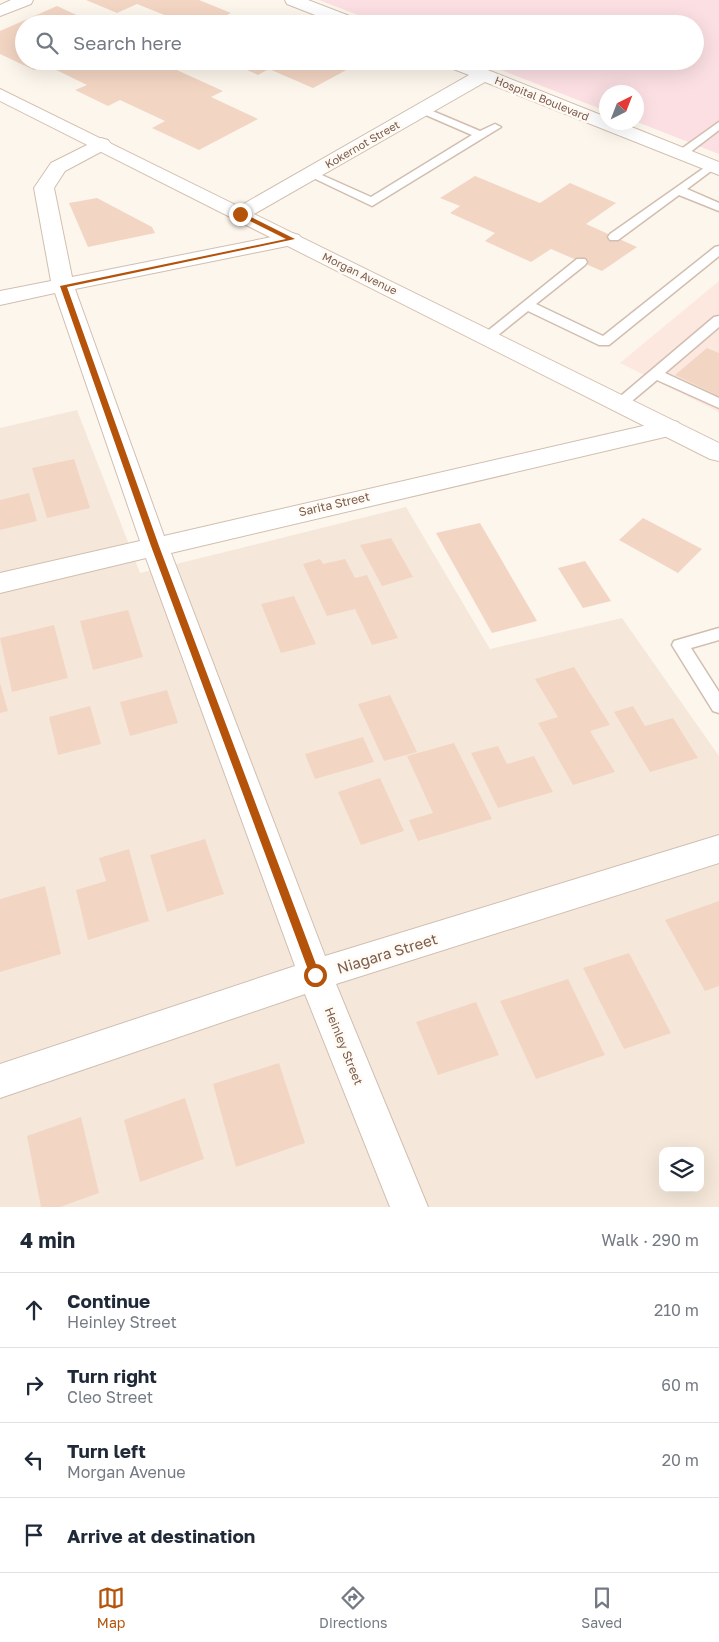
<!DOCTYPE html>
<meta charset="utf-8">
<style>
:root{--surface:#fff;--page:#f2f2f3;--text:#1f2937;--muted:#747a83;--line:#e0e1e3;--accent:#b45309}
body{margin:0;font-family:"Golos Text",sans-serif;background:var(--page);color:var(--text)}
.controls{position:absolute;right:15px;bottom:15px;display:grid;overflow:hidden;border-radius:10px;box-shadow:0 5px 20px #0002}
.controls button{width:45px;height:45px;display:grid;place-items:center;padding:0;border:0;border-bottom:1px solid var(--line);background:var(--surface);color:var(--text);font:25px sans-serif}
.compass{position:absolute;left:599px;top:85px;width:45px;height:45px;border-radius:50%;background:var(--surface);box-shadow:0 5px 20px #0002;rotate:42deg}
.stop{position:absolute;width:15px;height:15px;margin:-11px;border:4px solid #b45309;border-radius:50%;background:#fff}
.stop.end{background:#b45309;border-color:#fff;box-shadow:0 1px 5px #0008}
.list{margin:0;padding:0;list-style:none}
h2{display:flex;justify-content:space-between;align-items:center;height:65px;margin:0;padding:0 20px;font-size:21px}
h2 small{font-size:16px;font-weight:400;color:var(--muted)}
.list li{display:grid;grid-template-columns:32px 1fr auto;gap:15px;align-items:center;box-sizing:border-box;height:75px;padding:0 20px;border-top:1px solid var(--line)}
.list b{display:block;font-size:19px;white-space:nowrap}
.list p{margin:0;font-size:16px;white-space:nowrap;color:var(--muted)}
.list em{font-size:16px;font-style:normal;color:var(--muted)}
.icon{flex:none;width:28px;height:28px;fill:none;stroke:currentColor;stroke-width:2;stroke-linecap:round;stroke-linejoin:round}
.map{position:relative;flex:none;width:719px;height:1207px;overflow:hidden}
.search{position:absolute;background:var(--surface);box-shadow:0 5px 20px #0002;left:15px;right:15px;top:15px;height:55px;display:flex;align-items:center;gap:12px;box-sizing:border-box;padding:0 18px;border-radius:28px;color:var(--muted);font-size:19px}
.sheet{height:365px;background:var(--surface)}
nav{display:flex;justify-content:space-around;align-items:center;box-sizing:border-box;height:70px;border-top:1px solid var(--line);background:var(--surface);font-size:14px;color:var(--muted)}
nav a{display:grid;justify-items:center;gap:2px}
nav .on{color:var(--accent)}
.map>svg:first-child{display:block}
.residential{fill:#f5e8da;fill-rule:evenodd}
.commercial{fill:#fde8e0}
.medical{fill:#fbdfe3}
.building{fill:#f3d5c3}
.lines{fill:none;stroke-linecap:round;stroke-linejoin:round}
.lane-casing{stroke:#d1beb0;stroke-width:3}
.street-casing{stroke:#d1beb0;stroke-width:2}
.secondary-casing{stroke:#d6c0b0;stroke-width:2}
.lane{fill:#fff;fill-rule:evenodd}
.street{fill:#fff;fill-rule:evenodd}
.secondary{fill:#fff;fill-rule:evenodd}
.route{fill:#b45309}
.labels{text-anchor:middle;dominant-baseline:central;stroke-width:5;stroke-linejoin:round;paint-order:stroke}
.far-street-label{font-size:11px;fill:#7a5c4d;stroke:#fffaf3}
.street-label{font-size:12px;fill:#7a5c4d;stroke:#fffaf3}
.near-street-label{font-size:15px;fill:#7a5c4d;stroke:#fffaf3}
</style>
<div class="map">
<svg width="719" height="1207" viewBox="0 0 719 1207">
<rect width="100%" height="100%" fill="#fdf6ec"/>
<path class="residential" d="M77,410L140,573L406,507L490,649L622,618L719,756V1207H0V428ZM663,1151H700V1188H663Z"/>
<path class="commercial" d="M719,281V412L620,363Z"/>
<path class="medical" d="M319,0H719V154L637,122L636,92H606V111L478,61H695V24H381Z"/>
<g class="building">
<path d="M86,0H199L231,13L208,24H151L167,16L137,4L117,13Z"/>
<path d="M57,6L96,24H24V61H136L135,62L145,67L157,61L223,91L211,97L258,119L199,150L152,128L165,121L120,100L108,106L75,90L87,85L46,65L34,70L0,54V31Z"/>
<path d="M227,61H363L313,88L269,69L258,75Z"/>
<path d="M475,176L540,203L570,183L616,203L586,224L637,247L602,271L551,249L531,262L485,241L495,233L450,213L460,206L440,198Z"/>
<path d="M97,198L152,227L155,233L88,247L69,203Z"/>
<path d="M707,348L719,353V396L675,375Z"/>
<path d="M74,459L90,508L47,518L32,468Z"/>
<path d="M29,493L37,521L0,530V500Z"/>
<path d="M643,518L702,549L678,573L619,540Z"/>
<path d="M480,523L537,621L492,633L436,533Z"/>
<path d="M391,538L413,577L382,586L360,545Z"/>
<path d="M320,559L323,564L345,559L355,578L367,575L398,638L372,645L355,609L327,616L303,564Z"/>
<path d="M585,561L611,601L583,608L558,568Z"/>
<path d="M294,596L316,644L281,653L261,604Z"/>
<path d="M128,610L143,657L93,670L80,621Z"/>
<path d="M54,625L68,678L12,692L0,638Z"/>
<path d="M574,667L610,725L590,731L615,772L573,785L538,723L558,717L535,679Z"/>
<path d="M0,683L8,711L0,713Z"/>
<path d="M167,690L178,723L130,736L120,702Z"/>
<path d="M390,695L417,752L384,761L358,704Z"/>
<path d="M90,706L101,744L58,755L49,717Z"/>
<path d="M633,706L645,726L673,718L698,758L650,772L614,712Z"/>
<path d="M363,737L374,762L315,779L305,754Z"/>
<path d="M454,743L492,819L418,841L409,820L433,813L407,756Z"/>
<path d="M498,746L507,764L534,756L553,792L498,808L471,753Z"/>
<path d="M380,778L404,831L361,845L338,792Z"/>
<path d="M205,839L224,894L167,912L150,855Z"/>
<path d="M129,849L149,921L88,940L76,890L106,881L99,858Z"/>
<path d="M45,886L61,954L0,972V899Z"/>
<path d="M719,901V986L705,991L665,920Z"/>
<path d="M629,953L671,1033L624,1049L583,968Z"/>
<path d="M568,979L605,1055L536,1079L500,1001Z"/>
<path d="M476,1002L499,1055L438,1075L416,1022Z"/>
<path d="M279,1063L305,1143L236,1167L213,1084Z"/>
<path d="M185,1098L204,1159L140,1182L124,1120Z"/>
<path d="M81,1117L99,1193L60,1207H41L27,1136Z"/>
</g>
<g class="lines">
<defs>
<g id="lane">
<path d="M423,107L480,131L495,124L501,127L372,206L305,174L307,172H315L371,197L472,135L419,112V108Z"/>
<path d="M719,122V130L685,156H677V152Z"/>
<path d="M711,163L717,166L715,168L687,189L719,203V211L679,195L618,240H610L608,237L610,234Z"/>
<path d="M719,246V256L609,345H599L528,311L492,340L487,341L480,337L577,259H585L587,262L585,265L536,304L603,336L715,247Z"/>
<path d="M719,316V327L665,373L719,398V408L657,380L626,406H616L614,403L616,400L714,317Z"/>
<path d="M719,628V640L691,648L719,692V713L713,711L672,645L674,641Z"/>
</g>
<g id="street">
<path d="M11,0H33L31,4L0,16V5Z"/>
<path d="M285,0H308L360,20L362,24H338L287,4Z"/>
<path d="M440,61H465L606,117V122H619L719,162V175L485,82L247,218L240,220L233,218L230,214L233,210L469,75L443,65Z"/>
<path d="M101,138L108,140L111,144L108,148L65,171L54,188L72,277L292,233L299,235L302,239L299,243L292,245L75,289L164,536L669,420L678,422L681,428L678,434L669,436L171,553L325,956L719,835V863L336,984L428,1207H390L305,994L0,1098V1064L295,966L146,558L0,593V573L140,541L55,293L0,305V291L51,281L34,188L51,163Z"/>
</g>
<path id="secondary" d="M0,89L719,443V461L710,459L0,101Z"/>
</defs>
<use href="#lane" class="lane-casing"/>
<use href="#street" class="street-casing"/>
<use href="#secondary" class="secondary-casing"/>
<use href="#lane" class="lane"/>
<use href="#street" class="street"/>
<use href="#secondary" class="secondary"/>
</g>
<path class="route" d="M238,213H243L295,239L67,287L159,546L320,975L315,980L310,975L151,546L60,286L286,239L238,215Z"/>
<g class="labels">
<g class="far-street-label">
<text transform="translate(542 98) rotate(22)">Hospital Boulevard</text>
<text transform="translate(362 144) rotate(-30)">Kokernot Street</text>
<text transform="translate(360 273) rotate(26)">Morgan Avenue</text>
</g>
<g class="street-label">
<text transform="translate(334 504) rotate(-13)">Sarita Street</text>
<text transform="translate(344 1046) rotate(68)">Heinley Street</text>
</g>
<g class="near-street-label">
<text transform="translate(387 953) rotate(-17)">Niagara Street</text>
</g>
</g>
</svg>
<div class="controls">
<button><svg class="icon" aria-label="layers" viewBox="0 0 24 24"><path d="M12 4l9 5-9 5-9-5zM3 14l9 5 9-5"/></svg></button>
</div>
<svg class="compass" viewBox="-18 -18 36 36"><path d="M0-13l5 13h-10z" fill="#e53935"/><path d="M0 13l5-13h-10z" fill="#747a83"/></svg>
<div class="stop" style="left:315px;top:975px"></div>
<div class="stop end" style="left:240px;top:214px"></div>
<div class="search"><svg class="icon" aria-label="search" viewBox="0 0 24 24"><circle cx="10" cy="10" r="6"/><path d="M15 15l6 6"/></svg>Search here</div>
</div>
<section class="sheet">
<h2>4 min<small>Walk · 290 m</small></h2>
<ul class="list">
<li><svg class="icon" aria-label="ahead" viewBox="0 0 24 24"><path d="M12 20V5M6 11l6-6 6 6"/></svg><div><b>Continue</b><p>Heinley Street</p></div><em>210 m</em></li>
<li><svg class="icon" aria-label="right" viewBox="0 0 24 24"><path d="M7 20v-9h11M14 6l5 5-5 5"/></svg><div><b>Turn right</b><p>Cleo Street</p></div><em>60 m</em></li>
<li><svg class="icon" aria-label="left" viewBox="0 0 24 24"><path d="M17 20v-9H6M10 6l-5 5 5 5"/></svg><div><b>Turn left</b><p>Morgan Avenue</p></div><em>20 m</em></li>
<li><svg class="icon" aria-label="arrive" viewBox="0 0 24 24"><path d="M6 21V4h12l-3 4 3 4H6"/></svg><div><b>Arrive at destination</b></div></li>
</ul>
</section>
<nav>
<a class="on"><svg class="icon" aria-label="map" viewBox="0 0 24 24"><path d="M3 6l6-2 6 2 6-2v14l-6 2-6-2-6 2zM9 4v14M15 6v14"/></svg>Map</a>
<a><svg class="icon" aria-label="directions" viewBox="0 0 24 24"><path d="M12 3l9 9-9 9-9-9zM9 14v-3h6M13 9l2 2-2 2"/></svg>Directions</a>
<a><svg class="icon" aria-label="saved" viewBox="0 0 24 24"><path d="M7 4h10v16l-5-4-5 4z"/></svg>Saved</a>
</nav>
